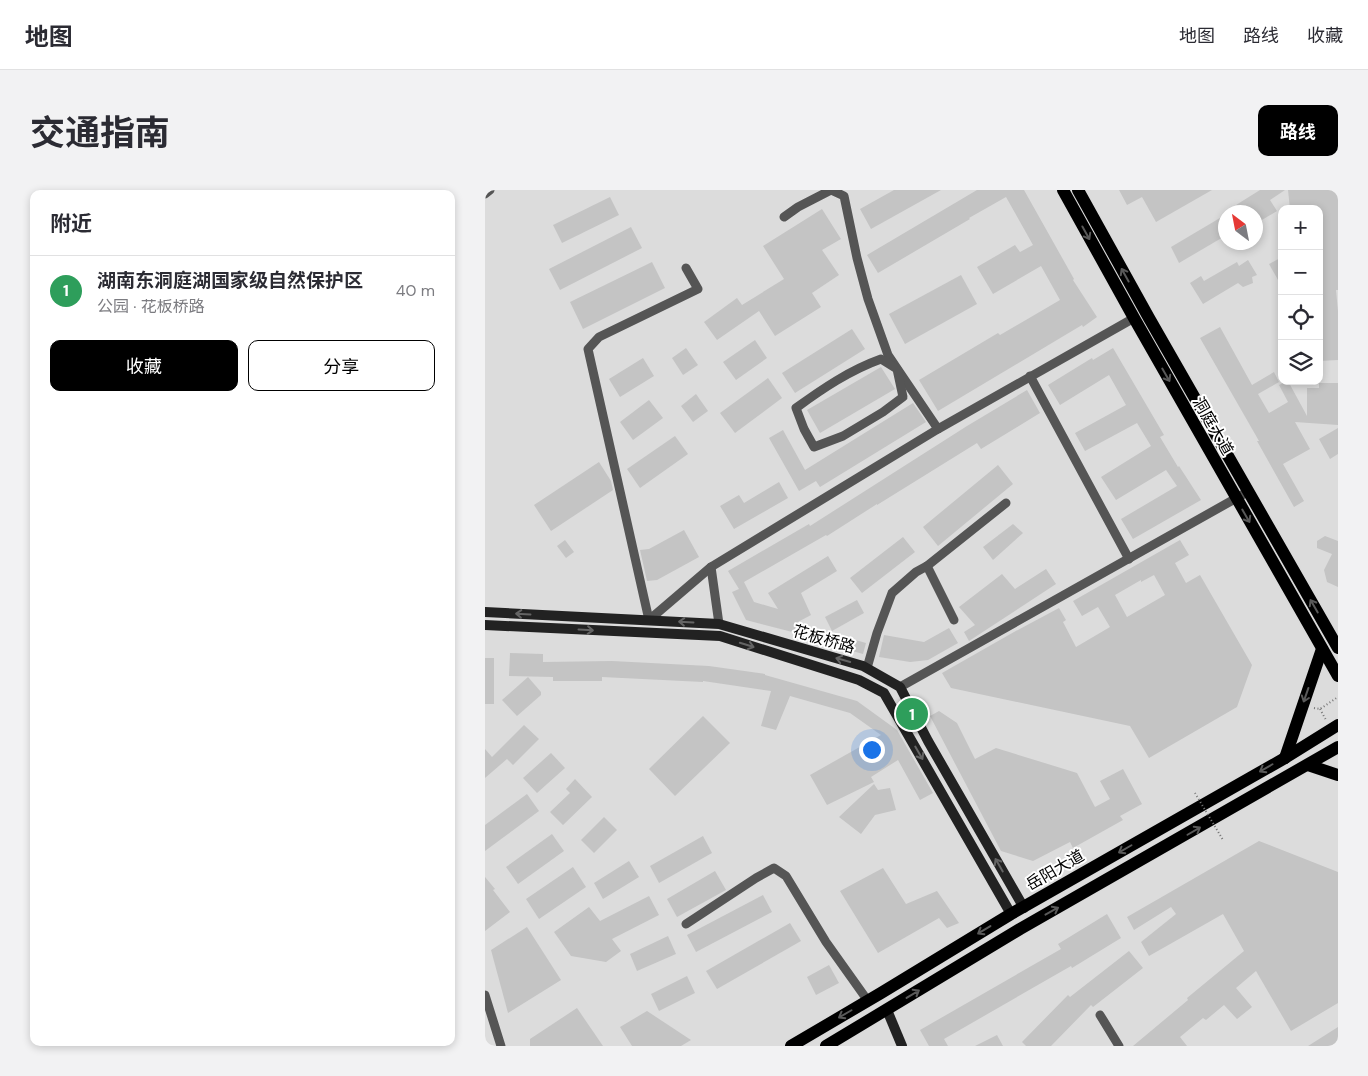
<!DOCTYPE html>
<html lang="zh">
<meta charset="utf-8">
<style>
:root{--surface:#fff;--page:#f2f2f3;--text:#2b2b33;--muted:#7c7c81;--line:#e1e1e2;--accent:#000}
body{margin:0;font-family:"DM Sans","Noto Sans SC",sans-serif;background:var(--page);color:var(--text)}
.controls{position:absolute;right:15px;top:15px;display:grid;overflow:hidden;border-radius:10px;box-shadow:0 2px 8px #0003}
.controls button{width:45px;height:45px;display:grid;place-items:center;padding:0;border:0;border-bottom:1px solid var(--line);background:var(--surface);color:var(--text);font:25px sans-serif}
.compass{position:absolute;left:733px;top:15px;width:45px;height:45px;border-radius:50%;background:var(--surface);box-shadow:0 2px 8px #0003;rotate:328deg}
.you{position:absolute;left:386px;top:559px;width:18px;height:18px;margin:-12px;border:4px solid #fff;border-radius:50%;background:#1a73e8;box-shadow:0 0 0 8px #1a73e833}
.badge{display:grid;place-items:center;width:32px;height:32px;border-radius:50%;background:var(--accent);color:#fff;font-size:16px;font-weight:700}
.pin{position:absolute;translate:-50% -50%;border:2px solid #fff;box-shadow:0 1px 5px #0006}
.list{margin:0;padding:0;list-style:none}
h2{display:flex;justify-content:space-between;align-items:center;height:65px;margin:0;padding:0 20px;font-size:21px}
h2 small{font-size:16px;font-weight:400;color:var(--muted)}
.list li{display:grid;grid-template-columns:32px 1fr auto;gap:15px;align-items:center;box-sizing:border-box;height:70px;padding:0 20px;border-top:1px solid var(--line)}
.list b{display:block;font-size:19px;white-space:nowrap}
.list p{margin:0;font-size:16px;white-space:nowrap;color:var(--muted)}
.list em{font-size:16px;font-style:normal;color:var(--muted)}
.actions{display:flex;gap:10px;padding:15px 20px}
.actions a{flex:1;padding:11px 0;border:1px solid var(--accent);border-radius:10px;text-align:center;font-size:18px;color:var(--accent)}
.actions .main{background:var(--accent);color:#fff}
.icon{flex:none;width:28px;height:28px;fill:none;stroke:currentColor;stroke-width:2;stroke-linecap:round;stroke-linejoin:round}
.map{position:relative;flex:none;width:853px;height:856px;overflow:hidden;border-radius:10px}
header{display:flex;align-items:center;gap:30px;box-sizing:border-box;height:70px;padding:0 25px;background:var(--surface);border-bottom:1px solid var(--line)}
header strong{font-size:24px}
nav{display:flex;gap:28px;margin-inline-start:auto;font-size:18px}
.intro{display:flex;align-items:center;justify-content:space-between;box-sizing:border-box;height:120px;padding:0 30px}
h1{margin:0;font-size:35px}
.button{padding:12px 22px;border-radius:10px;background:var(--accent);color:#fff;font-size:18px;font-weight:700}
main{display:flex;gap:30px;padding:0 30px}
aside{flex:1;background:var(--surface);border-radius:10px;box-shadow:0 2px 8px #0003}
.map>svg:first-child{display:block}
.green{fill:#dcdcdc;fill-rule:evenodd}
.building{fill:#c4c4c4;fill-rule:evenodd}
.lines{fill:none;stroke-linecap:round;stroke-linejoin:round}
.primary-casing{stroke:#dbdbdb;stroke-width:15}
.path{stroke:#777;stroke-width:2;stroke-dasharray:1 2.5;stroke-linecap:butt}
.street{stroke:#555;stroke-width:9}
.secondary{stroke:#222;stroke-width:10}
.primary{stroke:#000;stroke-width:12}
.path-bridge{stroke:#777;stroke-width:2;stroke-dasharray:1 2.5;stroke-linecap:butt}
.oneway{stroke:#595959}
.oneway2{stroke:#646464}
.labels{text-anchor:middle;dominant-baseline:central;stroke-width:4;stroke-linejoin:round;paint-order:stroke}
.street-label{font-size:16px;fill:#000;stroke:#fff}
</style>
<header>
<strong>地图</strong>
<nav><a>地图</a><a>路线</a><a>收藏</a></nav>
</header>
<div class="intro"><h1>交通指南</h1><a class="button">路线</a></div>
<main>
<aside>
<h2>附近<small></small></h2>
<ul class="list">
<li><span class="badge" style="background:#2e9e5b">1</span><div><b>湖南东洞庭湖国家级自然保护区</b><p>公园 · 花板桥路</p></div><em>40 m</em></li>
</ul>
<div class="actions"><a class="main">收藏</a><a>分享</a></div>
</aside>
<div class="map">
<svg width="853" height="856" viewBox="0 0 853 856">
<rect width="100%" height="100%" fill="#fff"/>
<path class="green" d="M0,0H853V856H0ZM797,19H834V191H797ZM741,22H771V52H741Z"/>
<g class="building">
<path d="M409,0H456L386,39L375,19Z"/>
<path d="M492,0H539L589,89L588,90L612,127L598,137L597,135L453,221L434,190L513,143L515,145L575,110L556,76L508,104L492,77L530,55L535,62L548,55L521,7L484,28L485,29L393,83L382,65Z"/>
<path d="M634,0H727L671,32L657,7L642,15Z"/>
<path d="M775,0H800L785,10L792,21L770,34V22H756L751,15Z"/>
<path d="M803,0H853V100H851L853,121V170L834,171V19H805Z"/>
<path d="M125,7L134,25L77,53L68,35Z"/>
<path d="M337,19L356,49L337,60L354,85L327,103L336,117L290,146L274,121L232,150L219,132L252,108L257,115L299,89L278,56Z"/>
<path d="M740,25V46L694,73L686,57Z"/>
<path d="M146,37L157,58L75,100L64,79Z"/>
<path d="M797,67V97L784,74Z"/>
<path d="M763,70L772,85L767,87L768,93L758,97L753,93L718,114L705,93L716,86L719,91L752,72L754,76Z"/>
<path d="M167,72L180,98L98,139L85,112Z"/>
<path d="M476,85L492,114L420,154L404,124Z"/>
<path d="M735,137L767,195L789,182L794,192L773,204L784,223L803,212L794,195L802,191H803L822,226V198H834V193H853V235L810,232L825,259L798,274L819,311L809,317L772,251H774L715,148Z"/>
<path d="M367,139L380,159L310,203L297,183Z"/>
<path d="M270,150L282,168L251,190L238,172Z"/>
<path d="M201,158L213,175L198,185L187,168Z"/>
<path d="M628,158L679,245L675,247L693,277L694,276L716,310L648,349L636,329L692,296L681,280L631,310L616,287L666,256L652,233L600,261L590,243L641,215L624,185L575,215L563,195L607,168L608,170Z"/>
<path d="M158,168L169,186L135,207L124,189Z"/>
<path d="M396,177L410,199L335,243L322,220Z"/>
<path d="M283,188L297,208L250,243L235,223Z"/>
<path d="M542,200L555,223L496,259L492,253L392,315V314L342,346L341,345L259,392L269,412L293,419L283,403L343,366L352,381L316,403L326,425L311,433L381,453L378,464L318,447L319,445L261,430L247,402L254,399L243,381L324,334L325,336L482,236Z"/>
<path d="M211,204L223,221L208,232L196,216Z"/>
<path d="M164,210L178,228L148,250L135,232Z"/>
<path d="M428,213L441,232L335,297L331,291L314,301L284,248L298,240L320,280Z"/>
<path d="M853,238V264L845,269L834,249Z"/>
<path d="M190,246L203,264L155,298L142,279Z"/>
<path d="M114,272L126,291L128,300L66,341L49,315Z"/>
<path d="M513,275L528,294L453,356L438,337Z"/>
<path d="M294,292L303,308L249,339L235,316L254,305L259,313Z"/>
<path d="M528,334L538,343L508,370L498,357Z"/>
<path d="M199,340L214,367L172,390L162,391L155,360L164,359Z"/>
<path d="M840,346L853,351V397L842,392L839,380L847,364L832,358V351Z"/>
<path d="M418,347L430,362L377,403L365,388Z"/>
<path d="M80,350L89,362L81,368L72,356Z"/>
<path d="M695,350L704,365L690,373L701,393L715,385L767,475L752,517L664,568L645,536L466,498L457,483L529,442L574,418L581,430L578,432L591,457L625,437L613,417L597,426L588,411ZM669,385L680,405L642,427L630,405L656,390V392Z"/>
<path d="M561,379L571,394L484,451L479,442L490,435L474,417L517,384L530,399Z"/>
<path d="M372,410L379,423L347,441L340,427Z"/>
<path d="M464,438L473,453L443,470L425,472L394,467L399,445L439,452Z"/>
<path d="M25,463L58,464V472L127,471L224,476L280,484V485L372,511L412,540L448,603L435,610L413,570L386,587L389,592L342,615L325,585L396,545L365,523L305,506L291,540L276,536L286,501L218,491V492L117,487V491H68V487L24,486Z"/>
<rect x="0" y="468" width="9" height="46"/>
<path d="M43,487L56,502V505L32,526L17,510Z"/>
<path d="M454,521L472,533L490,569L511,558L592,583L610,617L625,609L615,591L638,579L657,614L635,626L638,630L588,658L585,652L548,671L516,661L445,526Z"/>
<path d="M218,526L245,553L190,606L164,579Z"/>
<path d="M39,535L54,549L28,575L22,569L0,588V559L7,567Z"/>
<path d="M66,563L80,578L52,603L38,588Z"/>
<path d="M90,589L107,607L78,635L65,622L85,603L81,599Z"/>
<path d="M389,594L393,600L405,598L411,620L390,625L376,644L354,627Z"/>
<path d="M42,604L54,621L0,661V635Z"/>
<path d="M119,627L132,640L109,663L96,650Z"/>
<path d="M67,644L79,661L33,694L21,677Z"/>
<path d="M218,646L227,663L174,693L165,676Z"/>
<path d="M774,651L853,682V813L806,841L771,781L751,798L767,817L752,829L739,815L721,830L718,828L695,847L702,856H648L703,810L702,808L759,761L738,724L664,766L656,752L691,724L686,717L649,740L642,727Z"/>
<path d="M144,671L154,687L118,709L109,693Z"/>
<path d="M88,677L101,697L54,729L41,709Z"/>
<path d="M398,678L421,714L452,701L474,733L462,738L454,728L393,763L355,701Z"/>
<path d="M230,681L241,700L192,727L182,709Z"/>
<path d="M0,687L10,699L8,700L25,722L0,741Z"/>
<path d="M278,705L287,722L211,762L202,745Z"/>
<path d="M164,706L174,725L127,749L136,761L121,772L86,766L69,742L104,717L115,731Z"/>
<path d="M622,724L636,748L587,778L586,776L459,849L463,856H444L435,840L576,759L573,754Z"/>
<path d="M305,733L316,751L232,799L221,781Z"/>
<path d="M42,737L76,790L23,823L6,760Z"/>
<path d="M183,746L191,764L152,781L145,764Z"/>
<path d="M644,761L658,778L608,817L606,815L566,856H541L537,852L583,805L585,807Z"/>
<path d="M344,775L354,793L331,805L322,787Z"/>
<path d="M202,786L210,803L174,821L166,804Z"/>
<path d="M92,818L118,856H45V849Z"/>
<path d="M162,821L206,850L196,856H147L135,837Z"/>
<path d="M853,837V856H823Z"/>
<path d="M512,845L518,856H490Z"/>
</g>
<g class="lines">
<defs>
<g id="primary">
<path d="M578,0L649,128L853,486"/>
<path d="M593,0L664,128L853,458"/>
<path d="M800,568L837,459"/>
<path d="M823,575L853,585"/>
<path d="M306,856L396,803L526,724L800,568L853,535"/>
<path d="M341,856L535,739L853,557"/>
</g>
</defs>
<use href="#primary" class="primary-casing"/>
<g class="path">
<path d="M829,518L835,519L853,507"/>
<path d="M835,519L841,530"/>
</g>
<g class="street">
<path d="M0,4L5,0"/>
<path d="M299,27L313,17L346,0L359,6L372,68L383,109L403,165L453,239"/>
<path d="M201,78L213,99L114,147L103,159L164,430L226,377L453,239L649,128"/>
<path d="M396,169L412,179L418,207L398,222L358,246L329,257L319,239L311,218C337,199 365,180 396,169Z"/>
<path d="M545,186L644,369"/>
<path d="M442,376L469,430"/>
<path d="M226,377L234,434"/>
<path d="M382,478L392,443L407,403L431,382L442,376L521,313"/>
<path d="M415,497L764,301"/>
<path d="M201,734L271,688L289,678L301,686L341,752L383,811"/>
<path d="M0,805L16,856"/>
<path d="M615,825L634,856"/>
</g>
<g class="secondary">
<path d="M0,422L234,434L378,476L415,497L443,551L539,718"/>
<path d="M0,435L235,446L374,490L399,503L526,724"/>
<path d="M402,820L417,856"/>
</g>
<use href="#primary" class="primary"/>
<path class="path-bridge" d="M710,603L738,650"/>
</g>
<defs><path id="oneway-shaft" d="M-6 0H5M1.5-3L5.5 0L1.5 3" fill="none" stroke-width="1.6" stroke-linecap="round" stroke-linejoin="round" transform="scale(1.25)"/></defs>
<g class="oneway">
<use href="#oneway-shaft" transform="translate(601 43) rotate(61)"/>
<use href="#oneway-shaft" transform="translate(640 85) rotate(-119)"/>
<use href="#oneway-shaft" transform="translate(681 185) rotate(60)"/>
<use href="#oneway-shaft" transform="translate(761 326) rotate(60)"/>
<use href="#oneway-shaft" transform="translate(829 416) rotate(-120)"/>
<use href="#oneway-shaft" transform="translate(821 505) rotate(109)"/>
<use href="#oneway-shaft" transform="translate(781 578) rotate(150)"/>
<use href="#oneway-shaft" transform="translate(709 641) rotate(-30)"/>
<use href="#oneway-shaft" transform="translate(640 659) rotate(150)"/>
<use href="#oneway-shaft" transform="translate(567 721) rotate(-29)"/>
<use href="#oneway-shaft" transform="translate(499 740) rotate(149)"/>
<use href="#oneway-shaft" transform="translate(428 804) rotate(-31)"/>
<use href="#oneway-shaft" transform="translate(360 824) rotate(150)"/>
</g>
<g class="oneway2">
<use href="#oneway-shaft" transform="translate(38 424) rotate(-177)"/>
<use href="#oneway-shaft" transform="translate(201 432) rotate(-177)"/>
<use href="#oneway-shaft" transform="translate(101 440) rotate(3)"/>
<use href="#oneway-shaft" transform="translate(262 455) rotate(17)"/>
<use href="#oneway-shaft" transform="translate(358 470) rotate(-164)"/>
<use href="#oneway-shaft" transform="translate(434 563) rotate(60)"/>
<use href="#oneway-shaft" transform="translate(514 675) rotate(-120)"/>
</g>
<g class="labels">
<g class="street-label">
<text transform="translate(728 236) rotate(60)">洞庭大道</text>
<text transform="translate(339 449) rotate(16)">花板桥路</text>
<text transform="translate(570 680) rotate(-30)">岳阳大道</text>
</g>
</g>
</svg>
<div class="controls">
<button>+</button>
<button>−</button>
<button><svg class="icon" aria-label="locate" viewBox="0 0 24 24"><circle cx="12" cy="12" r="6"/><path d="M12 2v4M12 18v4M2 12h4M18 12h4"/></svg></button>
<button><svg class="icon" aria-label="layers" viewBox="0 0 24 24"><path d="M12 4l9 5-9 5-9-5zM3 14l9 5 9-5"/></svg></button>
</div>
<svg class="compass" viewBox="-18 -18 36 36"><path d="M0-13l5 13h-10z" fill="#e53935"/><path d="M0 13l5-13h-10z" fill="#7c7c81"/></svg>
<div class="you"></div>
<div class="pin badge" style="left:427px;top:524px;background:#2e9e5b">1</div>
</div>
</main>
